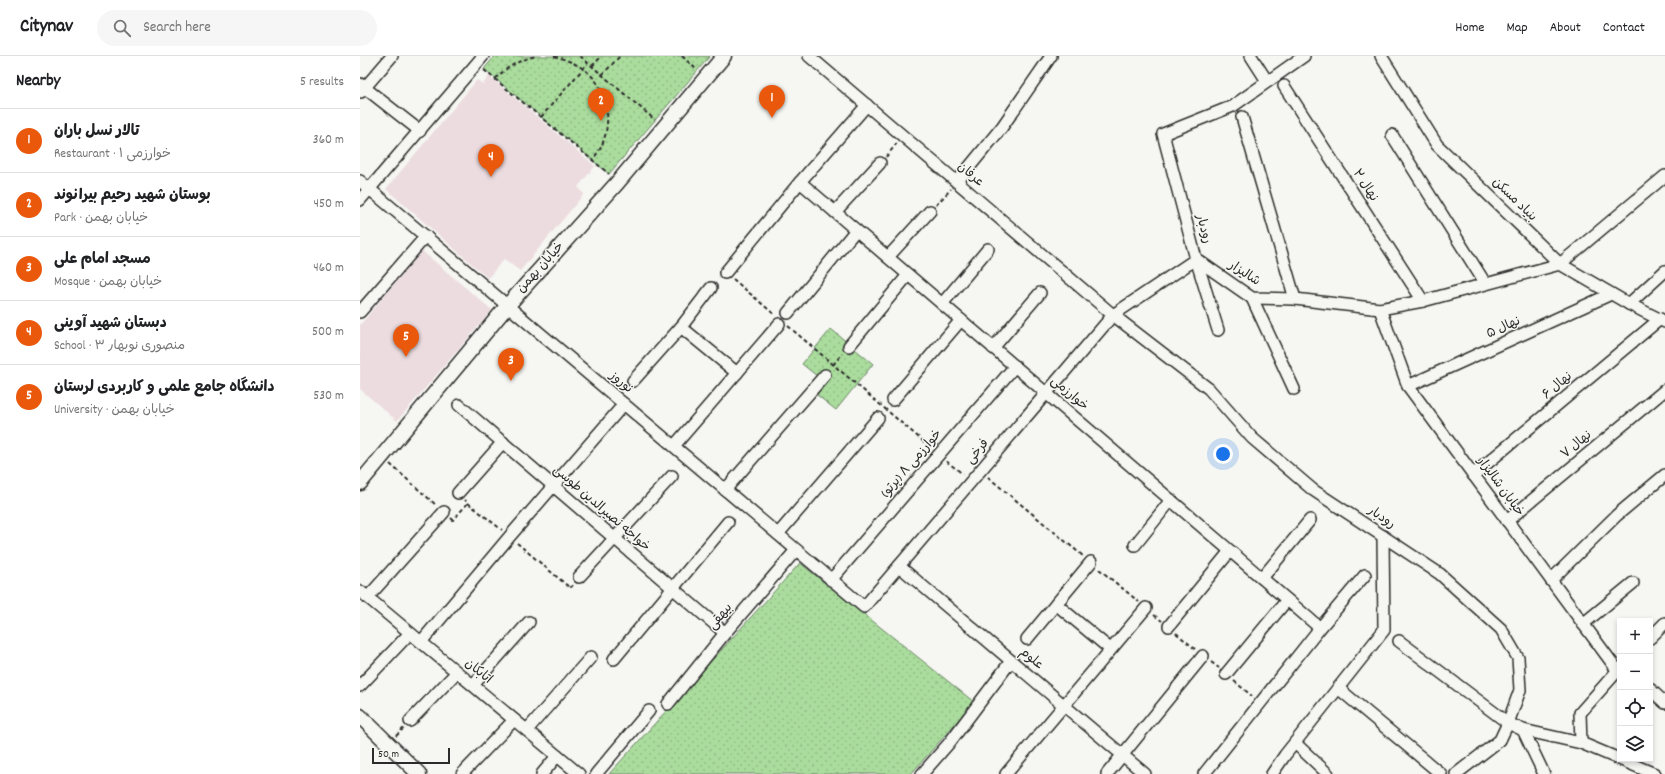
<!DOCTYPE html>
<meta charset="utf-8">
<style>
:root{--surface:#fff;--page:#f6f6f6;--text:#202124;--muted:#757577;--line:#e0e0e0;--accent:#ea580c}
body{margin:0;font-family:Dekko,"Playpen Sans Arabic",sans-serif;background:var(--page);color:var(--text)}
.controls{position:absolute;right:12px;bottom:12px;display:grid;overflow:hidden;border-radius:0px;box-shadow:0 2px 6px #0003}
.controls button{width:36px;height:36px;display:grid;place-items:center;padding:0;border:0;border-bottom:1px solid var(--line);background:var(--surface);color:var(--text);font:20px sans-serif}
.scale{position:absolute;left:12px;bottom:10px;width:78px;box-sizing:border-box;padding-left:4px;border:2px solid #2b2b2b;border-top:0;font-size:11px;line-height:14px;white-space:nowrap;color:#2b2b2b;-webkit-text-stroke:3px #f6f6f2;paint-order:stroke}
.you{position:absolute;left:863px;top:398px;width:14px;height:14px;margin:-10px;border:3px solid #fff;border-radius:50%;background:#1a73e8;box-shadow:0 0 0 6px #1a73e833}
.badge{display:grid;place-items:center;width:26px;height:26px;border-radius:50%;background:var(--accent);color:#fff;font-size:13px;font-weight:700}
.pin{position:absolute;translate:-50% -33px;filter:drop-shadow(0 1px 2px #0008)}
.pin::after{content:'';position:absolute;top:21px;width:14px;height:12px;background:inherit;clip-path:polygon(0 0,100% 0,50% 100%)}
.list{margin:0;padding:0;list-style:none}
h2{display:flex;justify-content:space-between;align-items:center;height:52px;margin:0;padding:0 16px;font-size:17px}
h2 small{font-size:13px;font-weight:400;color:var(--muted)}
.list li{display:grid;grid-template-columns:26px 1fr auto;gap:12px;align-items:center;box-sizing:border-box;height:64px;padding:0 16px;border-top:1px solid var(--line)}
.list b{display:block;font-size:15px;white-space:nowrap}
.list p{margin:0;font-size:13px;white-space:nowrap;color:var(--muted)}
.list em{font-size:13px;font-style:normal;color:var(--muted)}
.icon{flex:none;width:22px;height:22px;fill:none;stroke:currentColor;stroke-width:2;stroke-linecap:round;stroke-linejoin:round}
.map{position:relative;flex:none;width:1305px;height:718px;overflow:hidden}
header{display:flex;align-items:center;gap:24px;box-sizing:border-box;height:56px;padding:0 20px;background:var(--surface);border-bottom:1px solid var(--line)}
header strong{font-size:19px}
nav{display:flex;gap:22px;margin-inline-start:auto;font-size:14px}
.search{width:280px;height:36px;background:var(--page);display:flex;align-items:center;gap:10px;box-sizing:border-box;padding:0 14px;border-radius:22px;color:var(--muted);font-size:15px}
main{display:flex}
aside{flex:1;background:var(--surface)}
.map>svg:first-child{display:block}
.built{fill:#ecdcdf}
.grass{fill:url(#grass-dots);stroke:#6a8464}
.lines{fill:none;stroke-linecap:round;stroke-linejoin:round}
.minor-casing{stroke:#2b2b2b;stroke-width:14}
.tertiary-casing{stroke:#2b2b2b;stroke-width:17}
.path{stroke:#2b2b2b;stroke-width:2;stroke-dasharray:4 3;stroke-linecap:butt}
.minor{stroke:#f6f6f2;stroke-width:11}
.tertiary{stroke:#f6f6f2;stroke-width:14}
.labels{text-anchor:middle;dominant-baseline:central;stroke-width:3;stroke-linejoin:round;paint-order:stroke}
.street-label{font-size:13px;fill:#2b2b2b;stroke:#f6f6f2}
</style>
<header>
<strong>Citynav</strong>
<div class="search"><svg class="icon" aria-label="search" viewBox="0 0 24 24"><circle cx="10" cy="10" r="6"/><path d="M15 15l6 6"/></svg>Search here</div>
<nav><a>Home</a><a>Map</a><a>About</a><a>Contact</a></nav>
</header>
<main>
<aside>
<h2>Nearby<small>5 results</small></h2>
<ul class="list">
<li><span class="badge">1</span><div><b>تالار نسل باران</b><p>Restaurant · خوارزمی ۱</p></div><em>360 m</em></li>
<li><span class="badge">2</span><div><b>بوستان شهید رحیم بیرانوند</b><p>Park · خیابان بهمن</p></div><em>450 m</em></li>
<li><span class="badge">3</span><div><b>مسجد امام علی</b><p>Mosque · خیابان بهمن</p></div><em>460 m</em></li>
<li><span class="badge">4</span><div><b>دبستان شهید آوینی</b><p>School · منصوری نوبهار ۳</p></div><em>500 m</em></li>
<li><span class="badge">5</span><div><b>دانشگاه جامع علمی و کاربردی لرستان</b><p>University · خیابان بهمن</p></div><em>530 m</em></li>
</ul>
</aside>
<div class="map">
<svg width="1305" height="718" viewBox="0 0 1305 718">
<defs>
<pattern id="grass-dots" width="8" height="8" patternUnits="userSpaceOnUse"><rect width="8" height="8" fill="#aadc9d"/><path d="M2 2h.1M6 6h.1" fill="none" stroke="#92bd87" stroke-width="1.8" stroke-linecap="round"/></pattern>
</defs>
<rect width="100%" height="100%" fill="#f6f6f2"/>
<filter id="ink" filterUnits="userSpaceOnUse"><feTurbulence type="fractalNoise" baseFrequency=".025" numOctaves="2"/><feDisplacementMap in="SourceGraphic" scale="8" xChannelSelector="R" yChannelSelector="G"/><feConvolveMatrix kernelMatrix="1 2 1 2 8 2 1 2 1" color-interpolation-filters="sRGB"/></filter>
<g filter="url(#ink)">
<g class="built">
<path d="M129,20L235,110L218,131L224,138L160,215L144,203L128,222L26,133L117,24L123,28Z"/>
<path d="M62,195L132,254L37,365L0,333V269Z"/>
</g>
<g class="grass">
<path d="M135,0H350L249,118L124,13Z"/>
<path d="M471,273L513,308L476,354L448,332L457,320L442,308Z"/>
<path d="M440,507L614,646L551,718H249Z"/>
</g>
<g class="lines">
<defs>
<g id="minor">
<path d="M449,0L753,259L849,333L892,382L953,434L1080,518L1141,573L1158,602L1160,634L1148,667L1140,684L1096,718"/>
<path d="M891,0L907,25"/>
<path d="M1021,0L1077,89L1200,208L1269,248L1305,266"/>
<path d="M0,28L60,75"/>
<path d="M924,30L1063,245"/>
<path d="M1,36L32,0"/>
<path d="M882,61L935,243"/>
<path d="M1032,79L1125,227"/>
<path d="M0,125L504,551L753,259L836,203L892,242L935,243L1020,253L1063,245L1200,208L1305,120"/>
<path d="M440,126L960,572"/>
<path d="M597,126L642,71L691,0"/>
<path d="M0,144L123,0"/>
<path d="M475,156L520,107"/>
<path d="M528,201L570,155"/>
<path d="M365,217L440,126L507,49"/>
<path d="M892,242L934,333"/>
<path d="M582,248L628,193"/>
<path d="M1269,248L1305,215"/>
<path d="M1020,253L1048,330L1258,615"/>
<path d="M0,256L66,180"/>
<path d="M428,257L496,174"/>
<path d="M321,271L377,317"/>
<path d="M858,274L836,203L803,78L873,50L944,0"/>
<path d="M489,290L548,219"/>
<path d="M633,292L680,237"/>
<path d="M273,325L321,271L351,232"/>
<path d="M1048,330L1251,238"/>
<path d="M533,344L601,264"/>
<path d="M99,349L365,577"/>
<path d="M314,390L419,268"/>
<path d="M1113,419L1300,263"/>
<path d="M365,434L465,319"/>
<path d="M98,437L143,386"/>
<path d="M1147,465L1305,334"/>
<path d="M418,478L518,362"/>
<path d="M775,489L811,444"/>
<path d="M539,510L785,718"/>
<path d="M219,521L312,420"/>
<path d="M902,522L950,464"/>
<path d="M471,524L655,310"/>
<path d="M1191,524L1257,459L1305,419"/>
<path d="M0,535L219,718"/>
<path d="M8,541L84,456"/>
<path d="M696,548L750,593"/>
<path d="M1223,568L1273,527"/>
<path d="M809,570L870,495"/>
<path d="M1290,582L1305,567"/>
<path d="M667,583L731,506"/>
<path d="M1039,585L1148,667L1163,674L1221,687L1295,718"/>
<path d="M61,586L150,480L264,348"/>
<path d="M254,603L368,466"/>
<path d="M866,618L927,544"/>
<path d="M113,629L169,566"/>
<path d="M0,630L50,577"/>
<path d="M978,632L1081,718"/>
<path d="M1290,633L1305,647"/>
<path d="M308,648L365,577L436,494"/>
<path d="M50,665L97,616"/>
<path d="M167,674L231,601"/>
<path d="M1163,674L1184,718"/>
<path d="M935,687L968,718"/>
<path d="M1221,687L1220,657L1260,612"/>
<path d="M102,718L154,664"/>
<path d="M182,718L197,700"/>
<path d="M236,718L289,655"/>
<path d="M562,718L590,686L651,605"/>
<path d="M646,718L786,552"/>
<path d="M747,718L843,600"/>
<path d="M844,718L960,572L1005,519"/>
<path d="M912,718L925,699L1024,574L1023,480"/>
</g>
<g id="tertiary">
<path d="M0,427L148,249L258,126L364,0"/>
<path d="M0,660L59,718"/>
</g>
</defs>
<use href="#minor" class="minor-casing"/>
<use href="#tertiary" class="tertiary-casing"/>
<g class="path">
<path d="M194,0C204,3 213,6 222,12C247,28 253,62 242,89C240,94 236,99 232,104"/>
<path d="M220,0L295,64"/>
<path d="M322,0L337,14"/>
<path d="M232,10L242,0"/>
<path d="M124,14L249,118"/>
<path d="M242,19L260,0"/>
<path d="M135,23C147,11 159,4 176,0"/>
<path d="M181,61L228,7"/>
<path d="M526,101L537,87"/>
<path d="M576,149L591,133"/>
<path d="M373,223L415,259"/>
<path d="M428,270L571,392"/>
<path d="M473,309L482,298"/>
<path d="M586,405L603,418"/>
<path d="M30,408L76,449"/>
<path d="M628,421L723,500"/>
<path d="M108,447L142,474"/>
<path d="M91,462L93,464L108,447L105,444"/>
<path d="M157,487L210,532L213,529"/>
<path d="M739,513L779,546"/>
<path d="M794,559L802,565"/>
<path d="M816,577L835,593"/>
<path d="M851,606L859,612"/>
<path d="M874,625L892,640"/>
<path d="M36,680L44,672"/>
</g>
<use href="#minor" class="minor"/>
<use href="#tertiary" class="tertiary"/>
</g>
</g>
<g class="labels">
<g class="street-label">
<text transform="translate(610 119) rotate(40)">عرفان</text>
<text transform="translate(1005 130) rotate(57)">نهال ۲</text>
<text transform="translate(1154 144) rotate(44)">بنیاد مسکن</text>
<text transform="translate(843 173) rotate(75)">رودبار</text>
<text transform="translate(181 212) rotate(-48)">خیابان بهمن</text>
<text transform="translate(884 218) rotate(33)">شالیزار</text>
<text transform="translate(1144 272) rotate(-24)">نهال ۵</text>
<text transform="translate(261 327) rotate(40)">نوروز</text>
<text transform="translate(1198 330) rotate(-40)">نهال ۶</text>
<text transform="translate(709 338) rotate(41)">خوارزمی</text>
<text transform="translate(1217 389) rotate(-40)">نهال ۷</text>
<text transform="translate(618 396) rotate(-50)">فرخی</text>
<text transform="translate(552 408) rotate(-49)">خوارزمی ۸ (پرتو)</text>
<text transform="translate(1140 431) rotate(54)">خیابان شالیزار</text>
<text transform="translate(241 453) rotate(41)">خواجه نصیرالدین طوسی</text>
<text transform="translate(1021 462) rotate(34)">رودبار</text>
<text transform="translate(361 561) rotate(-50)">بیهقی</text>
<text transform="translate(671 603) rotate(40)">علوم</text>
<text transform="translate(118 616) rotate(40)">اتابکان</text>
</g>
</g>
</svg>
<div class="controls">
<button>+</button>
<button>−</button>
<button><svg class="icon" aria-label="locate" viewBox="0 0 24 24"><circle cx="12" cy="12" r="6"/><path d="M12 2v4M12 18v4M2 12h4M18 12h4"/></svg></button>
<button><svg class="icon" aria-label="layers" viewBox="0 0 24 24"><path d="M12 4l9 5-9 5-9-5zM3 14l9 5 9-5"/></svg></button>
</div>
<div class="scale">50 m</div>
<div class="you"></div>
<div class="pin badge" style="left:412px;top:62px">1</div>
<div class="pin badge" style="left:241px;top:65px">2</div>
<div class="pin badge" style="left:151px;top:325px">3</div>
<div class="pin badge" style="left:131px;top:121px">4</div>
<div class="pin badge" style="left:46px;top:301px">5</div>
</div>
</main>
